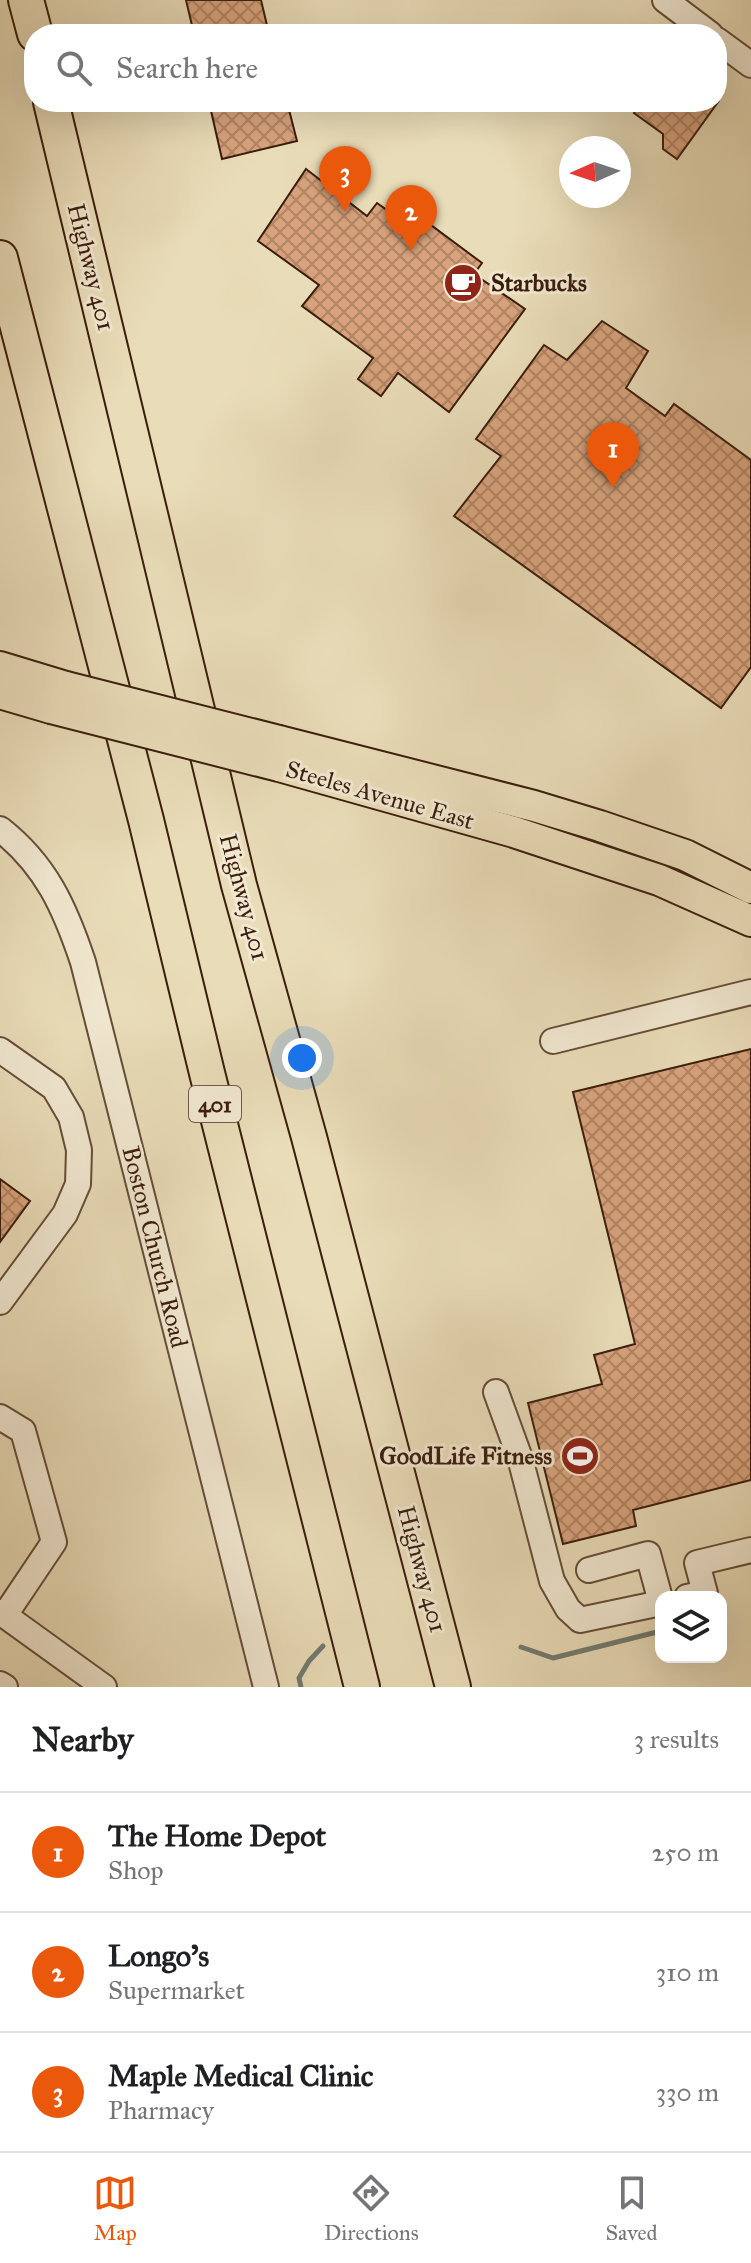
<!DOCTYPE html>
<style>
:root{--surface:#fff;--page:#f2f2f2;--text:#202124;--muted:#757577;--line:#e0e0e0;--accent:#ea580c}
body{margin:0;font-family:"IM FELL Great Primer",serif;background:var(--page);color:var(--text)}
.controls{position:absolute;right:24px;bottom:24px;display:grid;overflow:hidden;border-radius:16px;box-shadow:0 8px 32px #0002}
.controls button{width:72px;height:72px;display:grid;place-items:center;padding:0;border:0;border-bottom:2px solid var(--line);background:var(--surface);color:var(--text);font:40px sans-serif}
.compass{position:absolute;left:559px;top:136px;width:72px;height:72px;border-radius:50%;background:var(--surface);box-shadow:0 8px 32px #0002;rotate:267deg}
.you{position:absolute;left:302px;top:1058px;width:28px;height:28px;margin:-20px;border:6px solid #fff;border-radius:50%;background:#1a73e8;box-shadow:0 0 0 12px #1a73e833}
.badge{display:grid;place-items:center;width:52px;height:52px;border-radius:50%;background:var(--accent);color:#fff;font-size:26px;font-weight:700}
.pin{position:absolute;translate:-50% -66px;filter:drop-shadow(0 2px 4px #0008)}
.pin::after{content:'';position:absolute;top:42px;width:28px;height:24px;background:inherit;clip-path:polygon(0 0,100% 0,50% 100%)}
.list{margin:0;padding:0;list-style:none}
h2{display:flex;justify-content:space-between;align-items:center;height:104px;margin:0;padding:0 32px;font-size:34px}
h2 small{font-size:26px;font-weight:400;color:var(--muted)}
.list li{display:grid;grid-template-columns:52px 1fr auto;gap:24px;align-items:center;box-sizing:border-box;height:120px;padding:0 32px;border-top:2px solid var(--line)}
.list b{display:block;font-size:30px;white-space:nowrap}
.list p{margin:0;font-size:26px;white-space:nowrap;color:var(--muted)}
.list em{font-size:26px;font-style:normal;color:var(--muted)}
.icon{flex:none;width:44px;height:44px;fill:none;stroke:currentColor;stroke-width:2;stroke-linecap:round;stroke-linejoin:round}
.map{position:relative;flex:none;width:751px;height:1687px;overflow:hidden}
.search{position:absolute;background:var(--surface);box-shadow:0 8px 32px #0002;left:24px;right:24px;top:24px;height:88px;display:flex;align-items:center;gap:20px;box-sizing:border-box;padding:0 28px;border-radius:32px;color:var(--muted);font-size:30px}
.sheet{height:464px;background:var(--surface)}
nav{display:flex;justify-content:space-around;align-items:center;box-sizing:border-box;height:112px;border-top:2px solid var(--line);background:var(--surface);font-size:22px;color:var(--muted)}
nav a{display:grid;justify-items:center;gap:4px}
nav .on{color:var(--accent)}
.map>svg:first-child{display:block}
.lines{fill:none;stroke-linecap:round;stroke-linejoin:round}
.stream{stroke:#727c71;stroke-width:5}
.building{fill:url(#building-cross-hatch);stroke:#3b1d0d;stroke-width:2}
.minor-casing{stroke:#664d38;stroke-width:28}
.major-casing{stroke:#3b1d0d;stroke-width:34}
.highway-casing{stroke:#3b1d0d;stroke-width:38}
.minor{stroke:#f1e8d1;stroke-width:24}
.major{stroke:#e9dcb8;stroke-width:30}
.highway{stroke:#e9dcb8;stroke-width:34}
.major-bridge-casing{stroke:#3b1d0d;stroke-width:34;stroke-linecap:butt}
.major-bridge{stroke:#e9dcb8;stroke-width:30}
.labels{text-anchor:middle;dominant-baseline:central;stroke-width:6;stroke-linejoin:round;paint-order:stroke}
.shield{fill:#f1e8d1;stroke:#725a48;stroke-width:2}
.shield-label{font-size:22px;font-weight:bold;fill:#3b1d0d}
.street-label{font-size:24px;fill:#3b1d0d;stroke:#f1e8d1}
.poi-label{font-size:24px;font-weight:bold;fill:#3b1d0d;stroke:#f1e8d1;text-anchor:start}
</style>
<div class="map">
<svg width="751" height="1687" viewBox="0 0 751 1687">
<defs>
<pattern id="building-cross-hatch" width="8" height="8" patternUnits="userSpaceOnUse" patternTransform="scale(2)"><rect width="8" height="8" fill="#d8a37c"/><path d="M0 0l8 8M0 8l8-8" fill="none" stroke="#b08464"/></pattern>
</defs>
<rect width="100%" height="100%" fill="#e9dcb8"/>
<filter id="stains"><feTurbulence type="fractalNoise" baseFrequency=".0025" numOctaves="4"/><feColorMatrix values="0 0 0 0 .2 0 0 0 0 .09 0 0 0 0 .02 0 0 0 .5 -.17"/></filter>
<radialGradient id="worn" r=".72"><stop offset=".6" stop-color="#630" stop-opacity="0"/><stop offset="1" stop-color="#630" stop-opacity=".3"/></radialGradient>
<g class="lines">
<g class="stream">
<path d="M521,1647L553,1658L661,1631"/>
<path d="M301,1687L299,1678L309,1661L323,1646"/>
</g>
</g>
<g class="building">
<path d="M186,0H261L269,34H194Z"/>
<path d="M209,102H287L297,141L222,159Z"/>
<path d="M642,102H718L677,159L663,149V134L634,113Z"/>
<path d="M306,169L367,216L377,203L404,222L412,211L482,263L474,274L525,309L449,412L398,373L381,396L358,379L373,358L302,306L319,285L258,241Z"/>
<path d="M602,321L648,351L626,388L665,416L674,404L751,460V667L721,708L454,516L501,456L476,439L544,345L567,360Z"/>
<path d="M751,1049V1480L633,1510L636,1526L563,1544L528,1403L602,1384L594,1355L635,1344L573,1092Z"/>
<path d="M0,1179L30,1201L0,1242Z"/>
</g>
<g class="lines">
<defs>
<g id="minor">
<path d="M665,0L710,34"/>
<path d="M717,40L751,65"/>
<path d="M0,829C46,865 65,908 83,962L266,1687"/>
<path d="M553,1041L751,992"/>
<path d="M0,1050L54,1088L71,1117L79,1150L78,1184L65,1214L0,1302"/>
<path d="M496,1392L520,1458L552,1581L568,1609L580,1620L661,1603"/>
<path d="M0,1417L23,1431L54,1542L5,1615"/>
<path d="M589,1570L648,1554L661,1602"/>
<path d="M687,1597L705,1593L697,1563L751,1550"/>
<path d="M0,1612L104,1687"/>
<path d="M0,1684L5,1687"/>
</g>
<g id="major">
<path d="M0,667L66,687"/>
<path d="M0,693L51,708"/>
<path d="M279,741L534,806L600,826L685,855L751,888"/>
<path d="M279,766L514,832L659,880L751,921"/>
</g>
<g id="highway">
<path d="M26,0L35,34"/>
<path d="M51,102L239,885L309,1137L453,1687"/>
<path d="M0,258L146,820L207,1073L362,1687"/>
</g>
</defs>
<use href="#minor" class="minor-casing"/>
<use href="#major" class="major-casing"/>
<use href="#highway" class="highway-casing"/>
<use href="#minor" class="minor"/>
<use href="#major" class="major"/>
<use href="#highway" class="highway"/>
<defs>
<g id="major-bridge">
<path d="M66,687L279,741"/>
<path d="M51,708L279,766"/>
</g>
</defs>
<use href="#major-bridge" class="major-bridge-casing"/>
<use href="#major-bridge" class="major-bridge"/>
</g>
<defs>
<symbol id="cafe-disc" viewBox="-11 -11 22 22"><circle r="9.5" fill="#8f2418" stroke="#f1e8d1"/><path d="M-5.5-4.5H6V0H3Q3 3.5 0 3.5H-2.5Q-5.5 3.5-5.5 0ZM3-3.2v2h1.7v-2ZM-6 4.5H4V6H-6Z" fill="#fff"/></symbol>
<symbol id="stadium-disc" viewBox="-11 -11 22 22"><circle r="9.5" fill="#8f2418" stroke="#f1e8d1"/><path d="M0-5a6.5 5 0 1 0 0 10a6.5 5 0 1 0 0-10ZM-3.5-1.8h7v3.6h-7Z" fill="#fff"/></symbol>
</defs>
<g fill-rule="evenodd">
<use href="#cafe-disc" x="441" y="261" width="44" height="44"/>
<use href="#stadium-disc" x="558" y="1434" width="44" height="44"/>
</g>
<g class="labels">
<rect class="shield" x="189" y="1086" width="52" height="36" rx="6"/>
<g class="shield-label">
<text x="215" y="1104">401</text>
</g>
<g class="street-label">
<text transform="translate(91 267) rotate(76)">Highway 401</text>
<text transform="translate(380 795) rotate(16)">Steeles Avenue East</text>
<text transform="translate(244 897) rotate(75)">Highway 401</text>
<text transform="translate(155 1247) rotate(76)">Boston Church Road</text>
<text transform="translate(422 1569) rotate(75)">Highway 401</text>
</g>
<g class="poi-label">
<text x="491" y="283">Starbucks</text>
<text x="552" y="1456" text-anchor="end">GoodLife Fitness</text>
</g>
</g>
<rect width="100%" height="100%" filter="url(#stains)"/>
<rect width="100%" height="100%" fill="url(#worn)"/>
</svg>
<div class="controls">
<button><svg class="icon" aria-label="layers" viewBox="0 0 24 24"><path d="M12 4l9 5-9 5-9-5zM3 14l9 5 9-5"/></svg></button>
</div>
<svg class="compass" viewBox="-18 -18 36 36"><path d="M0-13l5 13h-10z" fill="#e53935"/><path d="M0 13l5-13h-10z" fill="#757577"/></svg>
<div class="you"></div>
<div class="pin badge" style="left:613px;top:488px">1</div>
<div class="pin badge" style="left:411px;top:251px">2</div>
<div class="pin badge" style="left:345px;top:212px">3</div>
<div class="search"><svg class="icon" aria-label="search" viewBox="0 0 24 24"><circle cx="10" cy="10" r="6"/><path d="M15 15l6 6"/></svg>Search here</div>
</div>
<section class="sheet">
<h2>Nearby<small>3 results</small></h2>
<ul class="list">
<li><span class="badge">1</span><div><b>The Home Depot</b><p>Shop</p></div><em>250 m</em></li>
<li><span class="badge">2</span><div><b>Longo's</b><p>Supermarket</p></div><em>310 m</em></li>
<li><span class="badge">3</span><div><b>Maple Medical Clinic</b><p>Pharmacy</p></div><em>330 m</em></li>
</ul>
</section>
<nav>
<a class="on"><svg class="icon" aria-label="map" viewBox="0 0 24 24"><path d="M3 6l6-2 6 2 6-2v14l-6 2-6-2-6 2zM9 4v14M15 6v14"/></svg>Map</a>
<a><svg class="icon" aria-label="directions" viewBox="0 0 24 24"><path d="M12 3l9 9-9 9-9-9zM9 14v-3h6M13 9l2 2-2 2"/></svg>Directions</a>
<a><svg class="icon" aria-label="saved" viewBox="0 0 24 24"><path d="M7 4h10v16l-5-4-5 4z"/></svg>Saved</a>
</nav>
